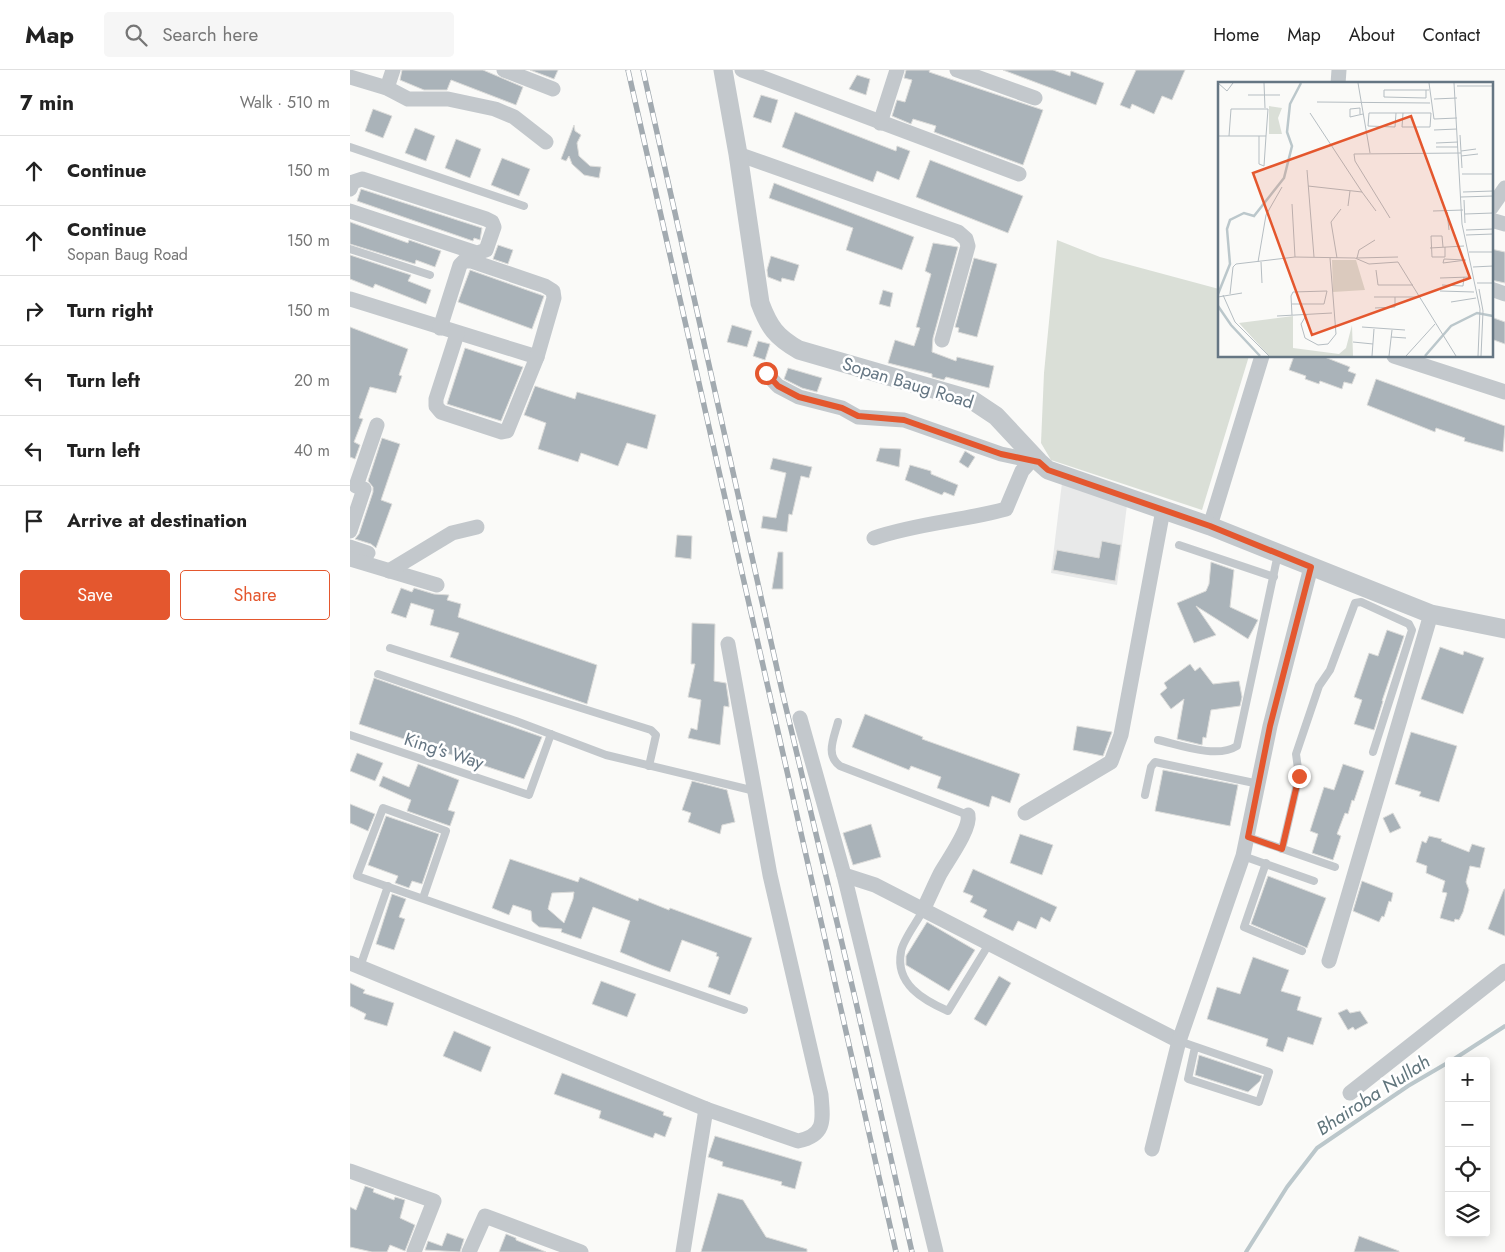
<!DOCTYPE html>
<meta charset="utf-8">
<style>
:root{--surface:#fff;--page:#f6f6f6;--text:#222;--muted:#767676;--line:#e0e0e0;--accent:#e4572e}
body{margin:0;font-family:Jost,sans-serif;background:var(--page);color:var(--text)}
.controls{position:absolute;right:15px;bottom:15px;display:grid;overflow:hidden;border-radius:5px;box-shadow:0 2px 12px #0003}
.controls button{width:45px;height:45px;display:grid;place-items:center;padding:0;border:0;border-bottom:1px solid var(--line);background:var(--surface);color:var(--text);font:25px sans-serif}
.stop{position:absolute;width:15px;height:15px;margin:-11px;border:4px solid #e4572e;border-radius:50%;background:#fff}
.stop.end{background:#e4572e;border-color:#fff;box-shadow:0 1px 5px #0008}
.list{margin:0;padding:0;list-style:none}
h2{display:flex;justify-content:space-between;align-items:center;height:65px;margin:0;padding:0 20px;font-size:21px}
h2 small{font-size:16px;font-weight:400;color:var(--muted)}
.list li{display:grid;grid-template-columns:32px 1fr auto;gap:15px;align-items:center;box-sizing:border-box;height:70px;padding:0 20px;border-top:1px solid var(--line)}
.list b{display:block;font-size:19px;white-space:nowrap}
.list p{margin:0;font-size:16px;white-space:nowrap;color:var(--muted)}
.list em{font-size:16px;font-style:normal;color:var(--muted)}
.actions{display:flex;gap:10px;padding:15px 20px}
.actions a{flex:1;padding:11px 0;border:1px solid var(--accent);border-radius:5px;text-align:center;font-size:18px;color:var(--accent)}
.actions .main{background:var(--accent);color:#fff}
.icon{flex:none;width:28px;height:28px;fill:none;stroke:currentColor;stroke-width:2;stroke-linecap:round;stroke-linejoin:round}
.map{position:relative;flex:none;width:1155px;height:1182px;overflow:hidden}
header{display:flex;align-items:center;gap:30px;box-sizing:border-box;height:70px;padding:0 25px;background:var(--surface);border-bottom:1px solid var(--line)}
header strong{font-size:24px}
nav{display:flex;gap:28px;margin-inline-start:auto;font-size:18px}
.search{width:350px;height:45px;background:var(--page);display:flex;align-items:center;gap:12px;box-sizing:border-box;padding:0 18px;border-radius:5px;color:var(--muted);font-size:19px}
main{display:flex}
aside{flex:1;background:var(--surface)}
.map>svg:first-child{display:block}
.built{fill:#e8e9e9}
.green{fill:#dadfd7}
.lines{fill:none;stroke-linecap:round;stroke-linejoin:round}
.stream{stroke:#bbc7cb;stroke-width:4}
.building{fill:#aab3b9;stroke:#dcdcda;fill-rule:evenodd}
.service{stroke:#c3c8cc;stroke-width:8}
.minor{stroke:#c3c8cc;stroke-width:15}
.tertiary{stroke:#c3c8cc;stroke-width:19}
.rail-casing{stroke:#a2aab0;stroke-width:5.5}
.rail{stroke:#fff;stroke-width:4;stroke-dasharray:11;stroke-linecap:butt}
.route{stroke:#e4572e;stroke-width:6}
.labels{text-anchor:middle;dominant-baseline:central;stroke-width:5;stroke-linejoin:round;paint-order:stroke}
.street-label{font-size:18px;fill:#657683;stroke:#fff}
.water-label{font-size:19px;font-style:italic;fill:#60757c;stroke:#fff}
.inset-river{fill:none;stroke:#bbc7cb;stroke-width:2.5}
.inset-road{fill:none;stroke:#b5bdc2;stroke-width:1}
.view{fill:#e4572e;fill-opacity:0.15;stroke:#e4572e;stroke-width:2.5}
.inset-edge{fill:none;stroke:#657683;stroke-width:2.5}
</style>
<header>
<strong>Map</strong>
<div class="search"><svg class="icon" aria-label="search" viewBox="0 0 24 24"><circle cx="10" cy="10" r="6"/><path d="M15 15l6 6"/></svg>Search here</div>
<nav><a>Home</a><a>Map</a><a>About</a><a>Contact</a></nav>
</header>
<main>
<aside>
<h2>7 min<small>Walk · 510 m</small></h2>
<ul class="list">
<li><svg class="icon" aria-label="ahead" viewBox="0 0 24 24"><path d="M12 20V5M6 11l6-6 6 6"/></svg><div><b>Continue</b></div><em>150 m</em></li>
<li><svg class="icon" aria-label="ahead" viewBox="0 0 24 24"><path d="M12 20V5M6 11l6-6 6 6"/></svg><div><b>Continue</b><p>Sopan Baug Road</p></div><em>150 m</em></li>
<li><svg class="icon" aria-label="right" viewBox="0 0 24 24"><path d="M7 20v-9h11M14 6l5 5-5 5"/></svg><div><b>Turn right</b></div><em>150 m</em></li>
<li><svg class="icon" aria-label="left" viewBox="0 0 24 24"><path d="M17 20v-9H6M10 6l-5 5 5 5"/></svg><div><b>Turn left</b></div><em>20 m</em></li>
<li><svg class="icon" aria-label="left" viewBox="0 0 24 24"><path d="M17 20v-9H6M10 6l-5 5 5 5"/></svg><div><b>Turn left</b></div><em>40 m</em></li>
<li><svg class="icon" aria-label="arrive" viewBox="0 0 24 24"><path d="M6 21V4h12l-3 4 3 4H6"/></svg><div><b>Arrive at destination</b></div></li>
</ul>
<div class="actions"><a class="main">Save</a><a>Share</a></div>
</aside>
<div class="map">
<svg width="1155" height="1182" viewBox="0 0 1155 1182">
<rect width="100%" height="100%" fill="#fafaf8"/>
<path class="built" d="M712,413L777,435L767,515L701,503Z"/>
<path class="green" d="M707,170L750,187L869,219V286H899L852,440L701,390L691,373L694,303Z"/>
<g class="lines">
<g class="stream">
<path d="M1101,991L1155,956"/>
<path d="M896,1182L937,1117L967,1078L1058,1016L1099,992"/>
</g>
</g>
<g class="building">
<path d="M52,0H133L173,17L166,35L101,10L97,20H74L50,10Z"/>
<path d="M180,0H208L204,9Z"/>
<path d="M556,0H580L579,2L693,40L673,95L584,62L586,56L563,49L561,54L542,46L547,30L555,32L562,10L554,8Z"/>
<path d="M653,0H703L720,6L721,1L754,13L746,35Z"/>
<path d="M786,0H835L822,30L812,26L804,44L782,34L780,39L770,35Z"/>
<path d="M507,5L520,9L516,25L499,19Z"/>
<path d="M411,25L428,30L421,53L403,47Z"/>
<path d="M23,39L42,46L33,68L15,61Z"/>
<path d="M445,42L546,81L547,76L560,81L549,110L527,101L523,112L432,77Z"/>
<path d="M224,55L225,61L231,65L227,73L229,86L240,96L251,97L249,108L234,105L222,94L219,86L216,91L211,89Z"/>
<path d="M65,58L85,66L76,91L55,83Z"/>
<path d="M106,69L131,79L120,108L95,98Z"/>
<path d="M152,88L180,99L169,126L141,115Z"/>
<path d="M580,90L673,126L658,163L566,127Z"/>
<path d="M424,113L564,167L552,200L496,180L503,158L419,128Z"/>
<path d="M11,119L132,158L130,170L124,168L123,171L7,131Z"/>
<path d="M0,152L58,173L59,170L91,181L85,197L66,190L65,194L0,174Z"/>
<path d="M583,173L608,177L583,268L582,282L606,291L607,287L644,296L639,318L596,307L594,310L582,307V304L538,293L545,270L564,276L570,258L566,257L581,204L575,201Z"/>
<path d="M148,175L163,180L158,194L143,189Z"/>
<path d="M1141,179L1155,182V213L1141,210Z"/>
<path d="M0,185L61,205L58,211L81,220L76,234L25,214L23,218L0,209Z"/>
<path d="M421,186L449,195L444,211L432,208L431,212L418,207L417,200Z"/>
<path d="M624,188L647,194L627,267L608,262L609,258L605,257Z"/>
<path d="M120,200L194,226L182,259L108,232Z"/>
<path d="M533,220L543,223L540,237L529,234Z"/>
<path d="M1141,247L1155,252V274L1141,269Z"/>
<path d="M382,255L402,261L397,277L377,272Z"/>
<path d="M0,257L58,279L49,305L52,306L46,323L20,317L9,348L13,349L4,372L10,375L5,389L0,387Z"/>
<path d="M408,271L420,274L415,290L403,286Z"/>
<path d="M115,278L173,297L151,351L97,334Z"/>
<path d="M944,286H972L1000,297L998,301L1006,304L1002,314L994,312L992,319L970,311L969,314L955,309L956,306L939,300Z"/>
<path d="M438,298L472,308L467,322L452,318L434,309Z"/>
<path d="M1026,309L1155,356L1153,382L1114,371L1115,368L1086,358L1085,362L1017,335Z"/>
<path d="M185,316L225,329L227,322L306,345L297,379L277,373L268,396L231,383L228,392L188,379L196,353L174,345Z"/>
<path d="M32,368L50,374L31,430L42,434L26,478L21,474L5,469L9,464L23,422V417L18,411Z"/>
<path d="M530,378L551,379L549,397L526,391Z"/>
<path d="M615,381L625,387L618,398L609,392Z"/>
<path d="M423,388L462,397L459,408L451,406L442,445L439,444L437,462L411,458L413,446L426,448L436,403L420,399Z"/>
<path d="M560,395L581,401V404L608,415L604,426L594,422L592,425L555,410Z"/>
<path d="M327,465L342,466L341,489L325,487Z"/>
<path d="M752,471L771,475L765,511L703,500L707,480L749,488Z"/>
<path d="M428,482H433V519H422Z"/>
<path d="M861,492L884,500L880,537L908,550L898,569L846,536L866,565L844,573L827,533L856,521L859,514Z"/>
<path d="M51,518L62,522L64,518L84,524L99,525L97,530L111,534L108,547L247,595L237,634L100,587L109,563L80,555L84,540L61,533L56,548L41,543Z"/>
<path d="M342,553L365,554L364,611L376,613L379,633V637L374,636L370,675L338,668L341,658L347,660L351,630L338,627L345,594H341Z"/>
<path d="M1037,560L1054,566L1032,631H1033L1024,660L1004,654L1012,630L1004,627L1019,583L1028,586Z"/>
<path d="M1090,577L1113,585L1114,581L1134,588L1113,644L1071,629Z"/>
<path d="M840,594L845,601L850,597L863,614L889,611L892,627L890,636L861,640L856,668L853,667L852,675L827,669L834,629L821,639L810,624L817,618L814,613Z"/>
<path d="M24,608L192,667L174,709L9,654Z"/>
<path d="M515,644L573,667L572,669L670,704L660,733L642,726L639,737L587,718L591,707L561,696L559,700L502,677Z"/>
<path d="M727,656L762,662L753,686L723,680Z"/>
<path d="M1061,662L1107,676L1089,732L1069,726L1071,722L1045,714Z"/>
<path d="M7,683L33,693L25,711L0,701Z"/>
<path d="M68,694L109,710L98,740L105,742L100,756L57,741L61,730L29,716L33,706L59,717Z"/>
<path d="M993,694L1014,701L1004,731L1002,730L998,744L995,743L987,764L991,766L983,790L962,783L968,764L960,761L974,717L984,720Z"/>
<path d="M813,700L888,715L880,756L805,741Z"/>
<path d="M342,711L377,720L385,752L372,755L370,764L338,752L341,743L332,740Z"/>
<path d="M0,734L25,744L18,761L0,753Z"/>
<path d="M1043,743L1051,758L1040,763L1033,748Z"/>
<path d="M36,746L89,764L72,814L62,811L59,818L45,813L48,806L18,795Z"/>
<path d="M521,754L531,787L503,795L493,763Z"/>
<path d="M670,764L703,775L692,805L660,793Z"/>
<path d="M1079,766L1092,769L1091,771L1119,782L1122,774L1135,778L1130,798L1120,796L1116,812L1119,820L1113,842L1109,850L1105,849L1104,852L1090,848L1097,823L1092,822L1095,811L1076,803L1077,796L1066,792L1072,771L1076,773Z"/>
<path d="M160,789L228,812L230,807L288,831L289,828L319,840L320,838L402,868L380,925L358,917L369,887L366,886L367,883L332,870L320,902L301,895L270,882L280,851L243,837L231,869L211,862L212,859L189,857L182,851L181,841L163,835L159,845L142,838ZM224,822L223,829L214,853L198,839L202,823Z"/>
<path d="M623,799L707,837L700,852L691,847L686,859L668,851L663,861L633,847L637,840L620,832L623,826L613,822Z"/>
<path d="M918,806L976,828L957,878L901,854Z"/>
<path d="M1012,811L1043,823L1041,832L1039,831L1034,847L1032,846L1029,852L1003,841Z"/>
<path d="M1154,819H1155V866L1138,859Z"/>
<path d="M42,824L56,829L49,847L55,849L44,880L26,874Z"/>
<path d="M577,852L625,880L599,921L556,895V886Z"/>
<path d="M903,887L939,900L931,921L951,927L947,940L972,948L963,975L938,967L933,982L916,976L918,969L857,949L867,917L890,924Z"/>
<path d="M649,906L661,913L636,956L624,949Z"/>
<path d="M251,911L286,924L277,947L242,934Z"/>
<path d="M0,913L15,920L13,923L44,933L37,956L14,949L16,944L0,936Z"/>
<path d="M997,939L1000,943L1010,941L1018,953L1005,960L1003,957L998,960L988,943Z"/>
<path d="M104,961L141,977L131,1002L93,986Z"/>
<path d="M849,985L912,1006L910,1011L898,1022L845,1005Z"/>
<path d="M212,1003L314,1042L313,1045L322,1048L315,1067L305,1063L303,1068L249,1048L251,1041L204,1024Z"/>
<path d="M365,1066L452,1092L445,1119L431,1115L432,1112L372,1096L373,1092L358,1087Z"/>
<path d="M15,1116L24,1119L23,1122L44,1130L45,1127L55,1130L50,1148L65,1155L55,1181L40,1175L37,1182H22L0,1177V1137L6,1140Z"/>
<path d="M368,1123L393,1130L416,1167L457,1179V1182H351Z"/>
<path d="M97,1163L114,1169L110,1182L75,1180L78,1171L92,1176Z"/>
<path d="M156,1164L166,1168V1170L196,1182H149Z"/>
<path d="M1009,1166L1049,1181V1182H1004Z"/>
</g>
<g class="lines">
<g class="service">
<path d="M0,77L174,136"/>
<path d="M0,179L80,205"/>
<path d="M829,475L924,507"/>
<path d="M40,578L301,660L306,665L299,696"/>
<path d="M28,604L166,651L256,685L405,721"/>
<path d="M488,652C484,668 475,685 490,696L618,745"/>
<path d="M0,665L179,725L201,664"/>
<path d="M808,670C830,675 867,689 887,676L928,484"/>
<path d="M795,725L801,697L805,692L909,714"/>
<path d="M898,767L985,797"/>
<path d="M932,779L949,706L946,684L969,616L980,600L1005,533L1011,532L1059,554L1062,560L1023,682"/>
<path d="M893,786L964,811"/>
<path d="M916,793L894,857L952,881"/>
<path d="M73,828L96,761L33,738L7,806L394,940"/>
<path d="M573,840C568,851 552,871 551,882C545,914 573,930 598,941L639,874"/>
<path d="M10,897L38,816"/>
<path d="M829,971L919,1002L909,1032L838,1009L845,977"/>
</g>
<g class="minor">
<path d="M154,0L203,19"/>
<path d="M392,0L669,104"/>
<path d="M607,0L685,28"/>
<path d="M0,7L37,18L58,29H98L145,39L164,47L196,72"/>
<path d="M988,14L989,0"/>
<path d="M37,18L43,0"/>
<path d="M530,53L547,0"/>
<path d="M388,84L608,162L616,169L618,176L592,270"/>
<path d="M0,119L3,112L12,109L136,149L142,152L144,157L136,180L127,183L0,141"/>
<path d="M1141,138L1155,118"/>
<path d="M1141,150L1155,154"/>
<path d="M1141,219L1155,224"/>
<path d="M0,229L187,287"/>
<path d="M90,258L110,195L114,191H121L195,216L203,221L204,228L187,287L157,361L152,362L91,342L86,336V329L107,264"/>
<path d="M1044,286L1155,322"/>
<path d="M416,303L428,316L449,327L492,338L508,347L554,350L651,384L689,392"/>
<path d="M860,456L912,286"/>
<path d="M0,461L14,419L6,416L27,355"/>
<path d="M524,468C568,453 612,451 656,439L672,401L681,391"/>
<path d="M0,477L18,483"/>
<path d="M0,489L87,515"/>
<path d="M39,501L102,463L127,457"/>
<path d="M450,648L494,805L525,815L829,971"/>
<path d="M675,743L761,692L771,665L813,440"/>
<path d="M494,805L586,1182"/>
<path d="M573,840C579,828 584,816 590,804C597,791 621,759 618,745"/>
<path d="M979,891L1081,544"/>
<path d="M0,893L356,1039L448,1071C476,1065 473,1050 471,1025L420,805L378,574"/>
<path d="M1000,1023L1155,901"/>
<path d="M802,1079L829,971L893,786L920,656L961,497"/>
<path d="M0,1101L84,1131L64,1182"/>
<path d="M119,1182L135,1146L231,1182"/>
<path d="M333,1182L356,1039"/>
</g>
<path class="tertiary" d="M373,0L388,84L410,233C419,257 426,267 449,280L622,330L646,346L689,392L698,400L860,456L1081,544L1155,559"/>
<defs>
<g id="rail">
<path d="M278,0L546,1182"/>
<path d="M293,0L432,621L505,928L562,1182"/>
</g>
</defs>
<use href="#rail" class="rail-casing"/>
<use href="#rail" class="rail"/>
</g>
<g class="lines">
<path class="route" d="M416,303L428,316L449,327L492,338L508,346L554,350L651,384L689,392L698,400L860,456L961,497L920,656L898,767L932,779L949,706"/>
</g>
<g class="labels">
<g class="street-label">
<text transform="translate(558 313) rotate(17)">Sopan Baug Road</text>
<text transform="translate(94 681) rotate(18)">King's Way</text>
</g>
<g class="water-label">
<text transform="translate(1023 1025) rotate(-33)">Bhairoba Nullah</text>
</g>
</g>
<g transform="translate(868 12)">
<rect width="275" height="275" fill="#fafaf8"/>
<path d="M51,24L64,26L60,36L64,52H51ZM114,178H138L147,208L115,210ZM75,234V266L121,272L128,266L134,243L135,274H51L21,241Z" fill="#dadfd7"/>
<path class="inset-river" d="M0,212L12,182L9,147L12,138L26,131L36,134L66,96L74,64L69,50L72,22L83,1M0,224L13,243L42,274M207,274L233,244L259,231L275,234"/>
<path class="inset-road" d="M0,1L9,9L15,1M46,1L47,26M140,1L152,71M211,1L216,37L239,36M236,1L244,142L262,227L260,274M239,4H275M208,8V16L166,15V8H211M30,13H62M216,17L239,16M99,20L212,21M92,31L144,110M178,31L177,45L150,44L151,31H213L212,45H184L185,31M142,32V26L132,27V35L145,32M216,48L239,47M242,53L244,86M0,54H48L50,27H13L11,54M41,54V82L46,84L48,54M218,61L240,60M218,65H240M243,69L258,67M243,74L260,72M89,88L96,175M244,92H275M90,104L144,110L158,129M245,110L275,109M243,115L275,114M246,118L247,141M74,122L77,175M130,124L132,109M215,129L245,128M229,130L231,148M247,132L275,131M172,136L137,79L136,72L243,71M248,148L275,147M248,153L275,152M225,165L224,154H213L214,175H227V165M212,166L246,164M251,170H275M119,176L113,140L123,127M138,176L180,175M139,176L141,168L157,158M247,178L226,177L225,181L248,178M40,180L48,133L64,105M43,180L44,201M255,185L275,184M158,188L160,203H195M222,196L252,195M259,201H275M224,203L245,204L246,195M261,207L265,229L263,274M222,209L256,210M12,212L15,185L18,182L77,175L137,176L151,182L180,180L238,274M5,213L17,240L51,274M0,215L24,211M156,215H202M233,220L258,216M74,222H106L109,209L75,210L73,214L74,233M157,226L177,225V215M89,232L83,242L87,256L100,263L110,262L118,252L112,176M59,234L114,231M144,245L187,248M173,255L188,256M135,260L155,262M154,274L156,247M171,274L174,248M188,274L217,242"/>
<path class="view" d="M193,34L252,196L94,253L35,91Z"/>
<rect width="275" height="275" class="inset-edge"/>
</g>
</svg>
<div class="controls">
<button>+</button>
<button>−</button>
<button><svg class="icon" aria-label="locate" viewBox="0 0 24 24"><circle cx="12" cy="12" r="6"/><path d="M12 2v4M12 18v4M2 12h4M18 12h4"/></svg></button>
<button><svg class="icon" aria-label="layers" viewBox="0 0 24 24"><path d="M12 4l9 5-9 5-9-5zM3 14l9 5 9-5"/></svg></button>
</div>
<div class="stop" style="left:416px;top:303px"></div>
<div class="stop end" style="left:949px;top:706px"></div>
</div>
</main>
